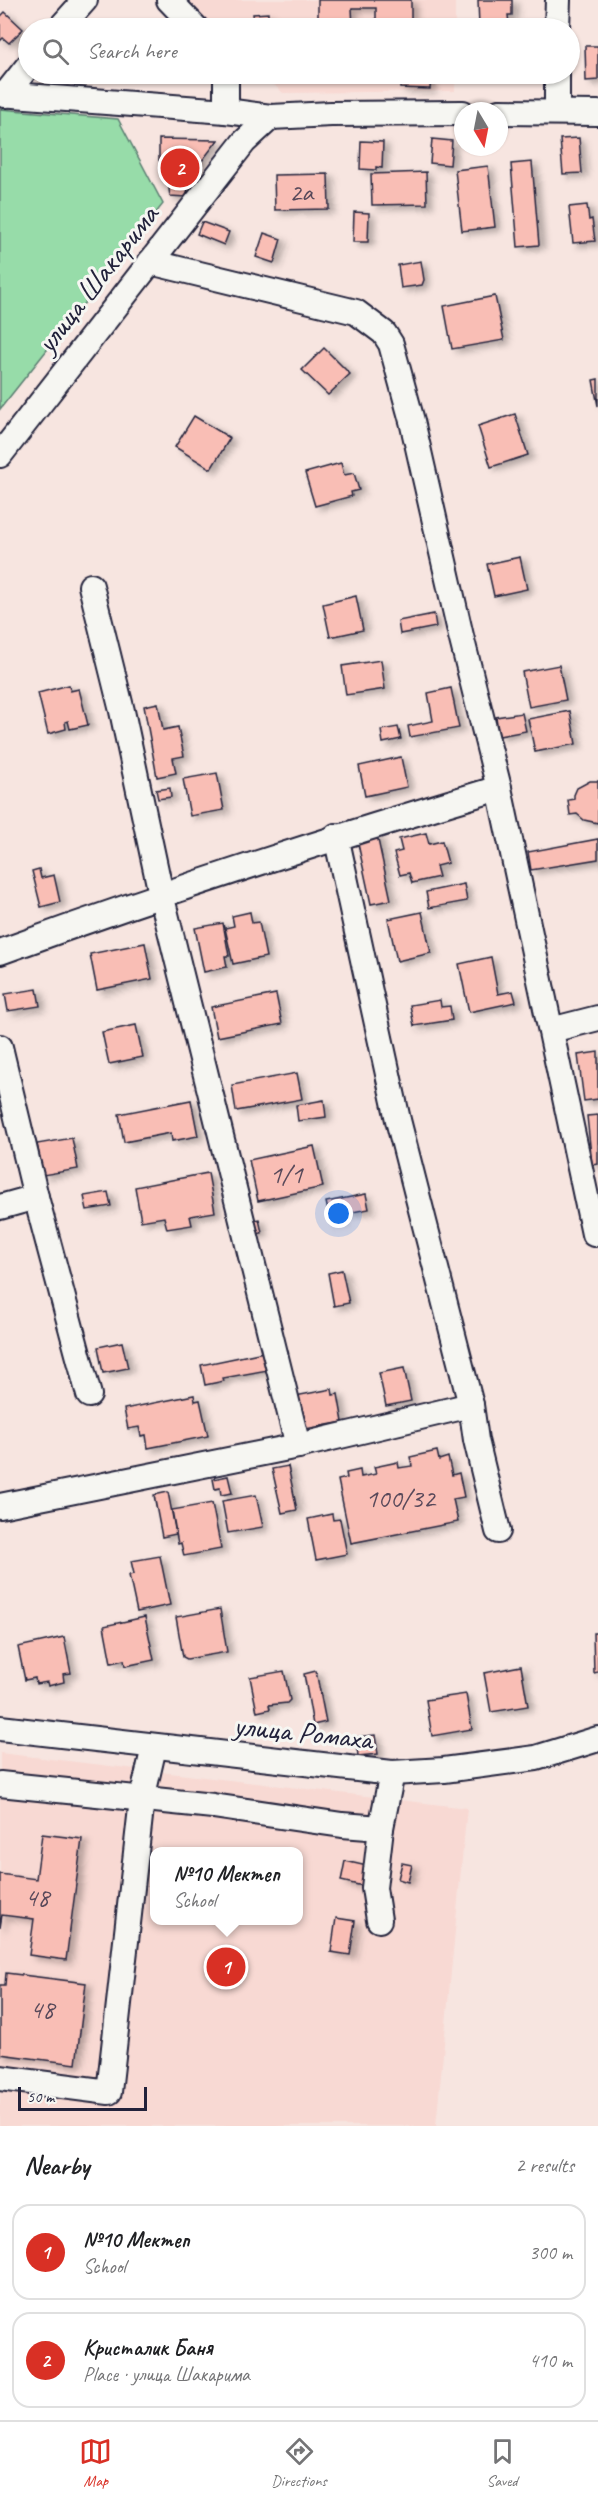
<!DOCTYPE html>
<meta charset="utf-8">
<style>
:root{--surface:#fff;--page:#f6f6f6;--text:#202124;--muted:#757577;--line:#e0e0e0;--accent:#d93025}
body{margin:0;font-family:Caveat,sans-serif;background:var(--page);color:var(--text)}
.compass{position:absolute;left:454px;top:102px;width:54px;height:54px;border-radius:50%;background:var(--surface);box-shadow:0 2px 4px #0004;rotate:170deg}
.scale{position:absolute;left:18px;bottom:15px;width:129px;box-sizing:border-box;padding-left:6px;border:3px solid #22223b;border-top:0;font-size:16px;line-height:21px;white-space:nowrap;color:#22223b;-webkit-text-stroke:4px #f6f6f2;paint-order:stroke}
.you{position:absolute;left:339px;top:1214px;width:21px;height:21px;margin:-15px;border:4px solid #fff;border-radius:50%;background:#1a73e8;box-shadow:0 0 0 9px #1a73e833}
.badge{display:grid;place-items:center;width:39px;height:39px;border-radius:50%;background:var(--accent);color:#fff;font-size:20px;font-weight:700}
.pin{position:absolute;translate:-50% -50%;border:3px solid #fff;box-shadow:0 2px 6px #0006}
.popup{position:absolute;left:150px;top:1847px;width:153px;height:78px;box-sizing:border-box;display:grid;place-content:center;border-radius:12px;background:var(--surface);filter:drop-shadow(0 2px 4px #0005);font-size:20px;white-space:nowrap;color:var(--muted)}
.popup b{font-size:22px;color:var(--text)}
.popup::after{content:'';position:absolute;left:50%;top:100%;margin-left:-12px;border:12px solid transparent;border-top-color:var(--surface)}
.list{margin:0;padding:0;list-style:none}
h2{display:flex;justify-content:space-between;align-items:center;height:78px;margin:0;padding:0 24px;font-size:26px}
h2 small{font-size:20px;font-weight:400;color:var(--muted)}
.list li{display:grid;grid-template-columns:39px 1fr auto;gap:18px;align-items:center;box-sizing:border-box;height:96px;margin:0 12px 12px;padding:0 12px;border:2px solid var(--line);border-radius:18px}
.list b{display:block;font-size:22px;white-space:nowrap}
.list p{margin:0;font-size:20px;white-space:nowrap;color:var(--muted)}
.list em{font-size:20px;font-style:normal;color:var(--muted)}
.icon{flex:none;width:33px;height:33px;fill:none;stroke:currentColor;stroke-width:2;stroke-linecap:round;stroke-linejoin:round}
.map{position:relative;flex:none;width:598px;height:2126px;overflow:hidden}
.search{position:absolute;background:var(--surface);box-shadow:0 2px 4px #0004;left:18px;right:18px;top:18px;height:66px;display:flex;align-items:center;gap:15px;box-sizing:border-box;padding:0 21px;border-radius:33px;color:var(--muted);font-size:22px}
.sheet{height:294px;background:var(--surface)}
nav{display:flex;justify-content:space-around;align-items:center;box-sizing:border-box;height:84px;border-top:2px solid var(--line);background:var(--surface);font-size:16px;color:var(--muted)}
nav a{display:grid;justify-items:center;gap:3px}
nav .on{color:var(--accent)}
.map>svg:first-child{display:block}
.built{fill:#f8d9d3;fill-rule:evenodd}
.green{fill:#97dca9;stroke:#5c7f72;stroke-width:1.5}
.building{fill:#f9beb5;stroke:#22223b;stroke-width:1.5;filter:url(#shadow)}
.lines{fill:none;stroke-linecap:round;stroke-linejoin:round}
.minor-casing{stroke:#22223b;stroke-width:28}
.minor{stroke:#f6f6f2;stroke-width:24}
.labels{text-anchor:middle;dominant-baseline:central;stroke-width:6;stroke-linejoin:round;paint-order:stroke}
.number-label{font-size:27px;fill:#58495a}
.street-label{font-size:30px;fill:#22223b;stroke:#f6f6f2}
</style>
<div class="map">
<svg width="598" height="2126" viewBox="0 0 598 2126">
<defs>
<filter id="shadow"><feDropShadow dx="5.5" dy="3.5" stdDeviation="3" flood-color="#0004"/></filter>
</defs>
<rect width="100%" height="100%" fill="#f7e5e0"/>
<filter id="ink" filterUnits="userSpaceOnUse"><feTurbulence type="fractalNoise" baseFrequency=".0167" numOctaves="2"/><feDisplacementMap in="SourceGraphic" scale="12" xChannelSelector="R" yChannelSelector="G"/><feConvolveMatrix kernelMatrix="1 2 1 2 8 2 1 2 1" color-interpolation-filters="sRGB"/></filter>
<g filter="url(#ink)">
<g class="built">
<path d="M185,0H455V28H215Z"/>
<path d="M262,74H455V91L283,93Z"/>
<path d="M0,1753L467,1808L436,2126H0ZM154,1852H298V1920H154Z"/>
</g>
<path class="green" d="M0,109L118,119L163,204L0,409Z"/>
<g class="building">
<path d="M318,0H411V28H376V8H352L353,28H318Z"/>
<path d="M478,0H512V15H508L509,25L479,26Z"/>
<path d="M5,12L23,29L9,43L3,38L0,41V17Z"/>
<path d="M268,13V28H254L253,14Z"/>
<path d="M509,25V28H479V26Z"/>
<path d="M585,46H598V80L586,81Z"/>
<path d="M401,74H431L430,89L400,88Z"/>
<path d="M579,138L582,173L563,174L560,139Z"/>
<path d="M159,139L218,140L188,179L187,197L170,196L167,175L159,160Z"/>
<path d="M432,139L452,141L450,165L430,163Z"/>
<path d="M361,141L383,142L382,168L376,167V170L360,169Z"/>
<path d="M532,162L539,245L518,247L511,164Z"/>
<path d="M488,166L495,227L462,231L455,170Z"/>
<path d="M426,172L427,204L372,205L371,174Z"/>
<path d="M328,174L329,209L275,210L274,175Z"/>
<path d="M587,205L589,220L592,219L595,241L573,243L569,207Z"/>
<path d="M354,212L369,213L368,242H353Z"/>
<path d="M202,222L229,232L224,245L197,234Z"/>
<path d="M264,233L281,239L274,263L256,257Z"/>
<path d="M421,261L424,280L422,285L401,288L398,265Z"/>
<path d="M495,296L504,340L452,349L444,306Z"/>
<path d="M324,348L350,374L328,395L302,370Z"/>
<path d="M598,379V406L593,380Z"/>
<path d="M515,414L528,455L491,467L478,426Z"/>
<path d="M194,416L230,438L211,469L175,447Z"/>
<path d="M341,463L344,475L354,473L359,490L351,492L352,496L315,506L305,473Z"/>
<path d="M520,557L527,589L494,596L487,564Z"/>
<path d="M356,596L363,630L330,637L323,604Z"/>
<path d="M434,614L436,627L400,634L398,621Z"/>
<path d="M381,660L385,689L346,695L342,666Z"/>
<path d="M559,665L566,700L529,707L522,672Z"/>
<path d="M69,685L70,691L79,689L88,725L70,729L68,721L65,722L66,729L48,734L38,693Z"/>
<path d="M451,688L459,728L410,737L408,726L433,721L428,693Z"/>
<path d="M158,703L163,730L178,727L184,756L173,758L176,773L157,777L144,706Z"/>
<path d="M570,711L576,744L535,752L528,719Z"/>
<path d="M522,713L526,731L499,736L496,717Z"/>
<path d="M398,727L401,739L383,743L381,730Z"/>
<path d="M401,757L407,787L365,796L359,766Z"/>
<path d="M217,773L224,810L190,816L183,779Z"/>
<path d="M590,781H598V823L584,820L577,814L570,815L568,800L574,799V795L577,788Z"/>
<path d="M170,788L171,797L158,799L156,790Z"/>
<path d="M426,833L429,844L442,841L448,863L436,866L439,877L412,883L409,873L400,875L394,853L402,851L399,839Z"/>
<path d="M377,835L391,900L371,904L357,839Z"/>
<path d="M598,839V859L531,870L528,852Z"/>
<path d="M39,869L41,878L54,875L60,902L41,907L32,871Z"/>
<path d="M464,884L467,901L429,908L426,892Z"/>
<path d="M250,912L252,923L259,922L266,957L233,964L225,928L234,926L232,916Z"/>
<path d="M422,912L431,953L397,961L388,919Z"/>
<path d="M223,923L229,956H225L227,967L204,972L195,928Z"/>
<path d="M145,943L152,979L97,990L90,954Z"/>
<path d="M491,957L498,994L513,991L516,1002L469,1012L459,964Z"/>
<path d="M37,989L40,1006L8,1011L5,994Z"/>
<path d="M276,994L282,1024L217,1037L211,1007Z"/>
<path d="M440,1000L441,1007L450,1006L452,1020L414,1026L410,1005Z"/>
<path d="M136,1025L143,1057L109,1064L102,1032Z"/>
<path d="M598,1052V1099L584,1101L578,1055Z"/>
<path d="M297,1073L302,1099L236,1111L232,1085Z"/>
<path d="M191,1100L198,1136L172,1141L171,1133L124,1142L119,1114Z"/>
<path d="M324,1100L326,1117L298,1121L296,1105Z"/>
<path d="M598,1115V1164L592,1165L587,1116Z"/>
<path d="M72,1138L78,1169L43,1175L37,1144Z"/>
<path d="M314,1146L323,1187L258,1201L249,1160Z"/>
<path d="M208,1173L215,1212L190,1216L192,1225L167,1229L164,1217L141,1221L135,1187Z"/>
<path d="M108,1192L111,1206L87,1210L84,1196Z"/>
<path d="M366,1194L369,1209L341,1214L343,1222L331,1224L326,1202Z"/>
<path d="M259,1219L262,1233L249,1235L247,1221Z"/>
<path d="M342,1270L349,1303L334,1306L328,1273Z"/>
<path d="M122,1342L128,1368L103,1373L98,1347Z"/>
<path d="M264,1352L268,1370L223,1378L224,1381L205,1385L201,1365Z"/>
<path d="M404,1368L411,1401L386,1406L379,1373Z"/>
<path d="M332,1389L333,1395L338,1394L343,1422L300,1430L295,1396Z"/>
<path d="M194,1395L195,1401L200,1400L208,1436L148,1448L146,1435L141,1436L139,1427L128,1429L124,1409Z"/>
<path d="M437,1451L439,1460L448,1457L452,1475L459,1473L464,1497L453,1499L458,1522L351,1543L338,1480L347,1478L346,1473L360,1470L361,1477L376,1474L374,1467L398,1462L399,1468L412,1466L410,1457Z"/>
<path d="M288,1466L297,1510L282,1513L272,1469Z"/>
<path d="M228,1476L232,1493L221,1495L220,1488L215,1489L213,1479Z"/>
<path d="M168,1492L176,1534L162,1537L154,1495Z"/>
<path d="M256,1495L263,1527L228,1533L222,1501Z"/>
<path d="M212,1503L221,1549L184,1556L181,1543L178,1544L172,1510Z"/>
<path d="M332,1514L333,1520L340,1519L347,1554L316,1560L308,1519Z"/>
<path d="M160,1556L170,1605L137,1612L129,1575L134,1574L131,1561Z"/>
<path d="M220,1609L227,1652L187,1659L183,1657L176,1617Z"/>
<path d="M145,1617L154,1660L125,1666L124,1660L111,1663L104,1626Z"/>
<path d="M593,1633H598V1672L594,1673Z"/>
<path d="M64,1637L71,1673L63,1674L64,1682L48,1686L47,1682L36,1684L35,1678L25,1680L18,1647Z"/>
<path d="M521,1666L528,1706L491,1712L484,1673Z"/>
<path d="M284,1671L290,1700L287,1703L269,1705L270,1709L257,1712L250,1677Z"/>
<path d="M316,1671L326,1722L313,1725L304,1674Z"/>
<path d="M466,1694L472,1729L432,1736L426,1700Z"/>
<path d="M375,1735L378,1754L358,1756L356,1737Z"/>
<path d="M42,1834L82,1839L66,1960L29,1955L34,1919L2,1915L0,1928V1874L36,1879Z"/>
<path d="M345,1861L367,1866L363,1886L341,1881Z"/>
<path d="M402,1863L412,1865L408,1882L398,1879Z"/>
<path d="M336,1918L355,1921L350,1955L331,1952Z"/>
<path d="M6,1973L86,1983L76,2064L0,2054V1985H5Z"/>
</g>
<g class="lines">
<defs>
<g id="minor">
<path d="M169,0L196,28"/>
<path d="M60,28L85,0"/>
<path d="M557,28L558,0"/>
<path d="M226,74V111"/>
<path d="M557,74V112"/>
<path d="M0,94L226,111L271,117L331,114L463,113"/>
<path d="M5,95L28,66"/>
<path d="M499,112L598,113"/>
<path d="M150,262L356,312L384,333L391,344L412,421L461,636L499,788L594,1234"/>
<path d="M0,455L244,142L271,117"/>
<path d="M91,586L122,711L161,894L298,1446"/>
<path d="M336,836L398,1120L471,1405L476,1440L498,1531"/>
<path d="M0,952C165,892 331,838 499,788"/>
<path d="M551,1030L598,1018"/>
<path d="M0,1047L36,1197L89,1395"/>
<path d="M0,1207L36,1197"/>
<path d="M0,1506L298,1446L471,1405"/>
<path d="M0,1728L392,1773L444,1770L536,1758L598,1739"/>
<path d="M0,1784L213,1806L342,1825L381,1828"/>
<path d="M379,1920L374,1888L381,1828L392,1773"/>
<path d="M0,2078L109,2092L142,1799L154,1747"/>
</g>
</defs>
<use href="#minor" class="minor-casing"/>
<use href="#minor" class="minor"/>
</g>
</g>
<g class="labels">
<g class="number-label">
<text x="301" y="192">2а</text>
<text x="286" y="1174">1/1</text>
<text x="400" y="1498">100/32</text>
<text x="37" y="1897">48</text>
<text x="42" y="2009">48</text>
</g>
<g class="street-label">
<text transform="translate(97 279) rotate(-52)">улица Шакарима</text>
<text transform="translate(303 1732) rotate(6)">улица Ромаха</text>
</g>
</g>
</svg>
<svg class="compass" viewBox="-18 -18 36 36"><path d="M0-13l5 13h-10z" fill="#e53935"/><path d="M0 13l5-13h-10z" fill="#757577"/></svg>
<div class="scale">50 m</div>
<div class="you"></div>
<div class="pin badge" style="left:226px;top:1967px">1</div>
<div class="popup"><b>№10 Мектеп</b>School</div>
<div class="pin badge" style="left:180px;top:168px">2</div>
<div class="search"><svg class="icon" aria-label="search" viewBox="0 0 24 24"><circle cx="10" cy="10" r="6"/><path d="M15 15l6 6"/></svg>Search here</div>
</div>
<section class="sheet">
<h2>Nearby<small>2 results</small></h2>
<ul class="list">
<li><span class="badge">1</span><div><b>№10 Мектеп</b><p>School</p></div><em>300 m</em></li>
<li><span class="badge">2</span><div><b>Кристалик Баня</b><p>Place · улица Шакарима</p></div><em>410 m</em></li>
</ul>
</section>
<nav>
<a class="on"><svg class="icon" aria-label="map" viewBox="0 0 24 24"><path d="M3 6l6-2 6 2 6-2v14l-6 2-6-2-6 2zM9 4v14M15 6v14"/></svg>Map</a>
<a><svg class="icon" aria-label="directions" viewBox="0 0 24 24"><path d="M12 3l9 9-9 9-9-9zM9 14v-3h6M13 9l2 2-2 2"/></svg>Directions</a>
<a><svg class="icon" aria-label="saved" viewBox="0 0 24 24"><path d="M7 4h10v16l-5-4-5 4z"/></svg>Saved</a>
</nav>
